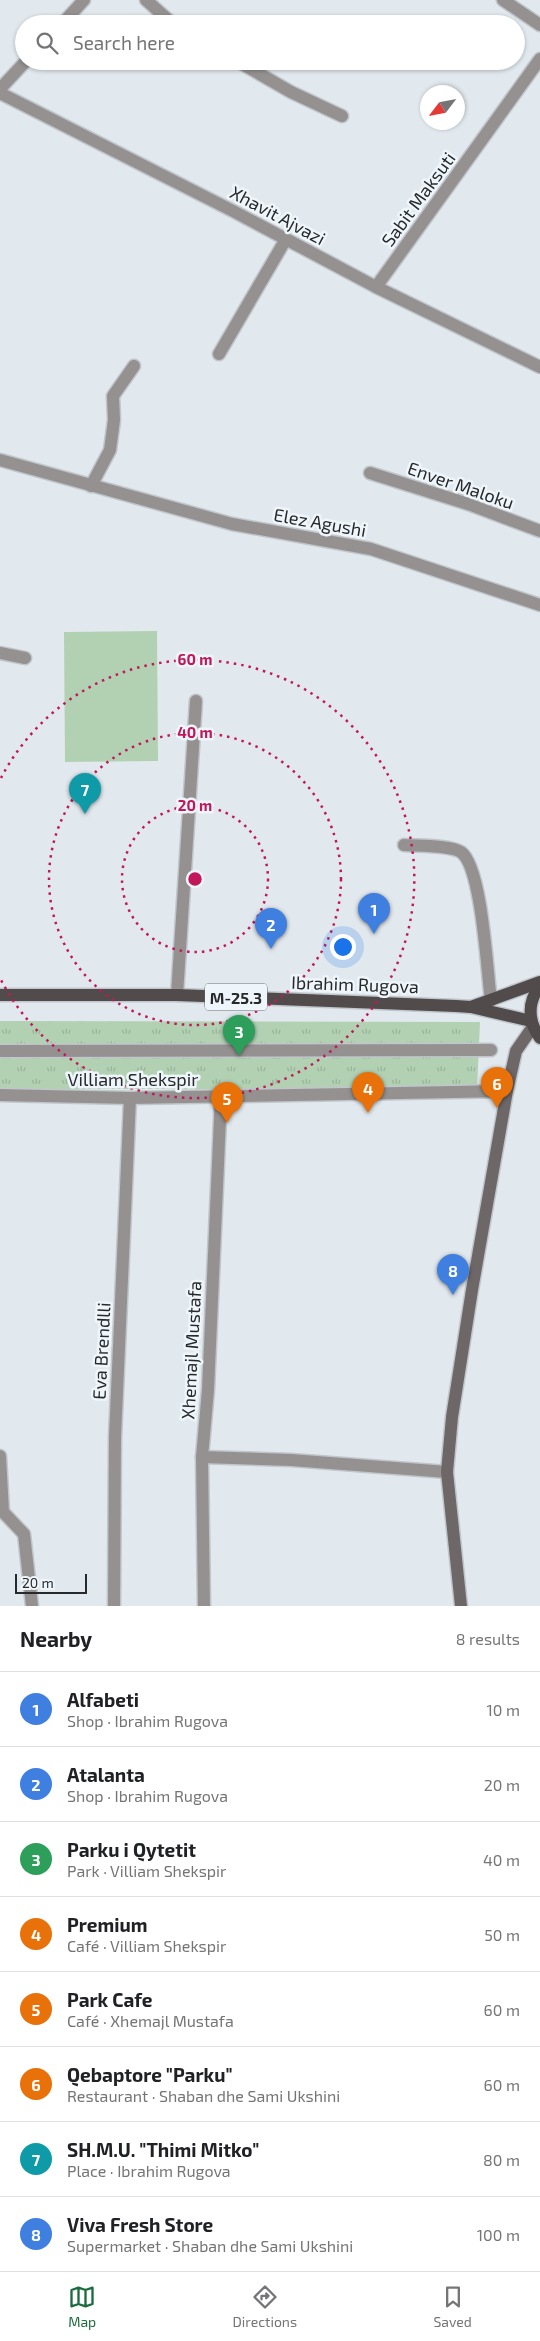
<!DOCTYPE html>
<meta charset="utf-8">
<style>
:root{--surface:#fff;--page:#f2f2f2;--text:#202124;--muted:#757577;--line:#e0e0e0;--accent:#1b6c3d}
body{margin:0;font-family:"Exo 2",sans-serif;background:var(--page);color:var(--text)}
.compass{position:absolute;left:420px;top:85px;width:45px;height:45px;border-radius:50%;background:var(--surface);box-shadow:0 1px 4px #0004;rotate:238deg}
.scale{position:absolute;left:15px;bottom:12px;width:72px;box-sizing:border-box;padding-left:5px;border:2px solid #27292b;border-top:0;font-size:14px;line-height:18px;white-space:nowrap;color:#27292b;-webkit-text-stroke:4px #eff6fb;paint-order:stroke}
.you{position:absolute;left:342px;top:946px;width:18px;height:18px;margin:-12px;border:4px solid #fff;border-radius:50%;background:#1a73e8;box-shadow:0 0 0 8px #1a73e833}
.badge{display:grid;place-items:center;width:32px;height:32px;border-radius:50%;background:var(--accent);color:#fff;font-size:16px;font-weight:700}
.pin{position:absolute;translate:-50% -41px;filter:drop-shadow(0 1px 2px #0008)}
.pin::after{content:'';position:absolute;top:26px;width:18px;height:15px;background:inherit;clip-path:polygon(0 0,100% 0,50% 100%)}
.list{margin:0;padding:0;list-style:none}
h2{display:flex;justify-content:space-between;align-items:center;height:65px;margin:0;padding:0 20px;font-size:21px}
h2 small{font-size:16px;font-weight:400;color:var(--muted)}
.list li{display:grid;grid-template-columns:32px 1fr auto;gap:15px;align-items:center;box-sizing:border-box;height:75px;padding:0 20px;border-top:1px solid var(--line)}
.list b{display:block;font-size:19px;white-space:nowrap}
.list p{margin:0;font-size:16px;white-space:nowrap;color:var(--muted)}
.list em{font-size:16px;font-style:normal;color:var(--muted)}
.icon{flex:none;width:28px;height:28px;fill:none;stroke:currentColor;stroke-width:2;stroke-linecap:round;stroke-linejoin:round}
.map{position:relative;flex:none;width:540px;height:1606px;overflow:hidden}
.search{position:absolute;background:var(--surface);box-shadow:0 1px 4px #0004;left:15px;right:15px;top:15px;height:55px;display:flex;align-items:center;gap:12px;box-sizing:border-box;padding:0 18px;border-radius:28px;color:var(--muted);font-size:19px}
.sheet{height:665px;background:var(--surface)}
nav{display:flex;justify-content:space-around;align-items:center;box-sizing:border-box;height:70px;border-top:1px solid var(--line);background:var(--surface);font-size:14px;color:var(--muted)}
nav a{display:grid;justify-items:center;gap:2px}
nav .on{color:var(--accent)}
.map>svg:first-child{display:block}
.green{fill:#b2d1b3}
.park{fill:url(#park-tufts)}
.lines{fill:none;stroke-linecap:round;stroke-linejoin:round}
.lane-casing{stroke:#c0c6cb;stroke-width:15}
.street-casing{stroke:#c0c6cb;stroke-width:15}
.secondary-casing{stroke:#c0c6cb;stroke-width:15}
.primary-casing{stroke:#c0c6cb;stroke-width:15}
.lane{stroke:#959191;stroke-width:12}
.street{stroke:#959191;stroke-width:12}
.secondary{stroke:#6d6768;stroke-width:12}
.primary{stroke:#514b4b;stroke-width:12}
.ring{fill:none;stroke:#c2185b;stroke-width:2.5;stroke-dasharray:2.5 5}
.labels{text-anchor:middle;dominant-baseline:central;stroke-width:5;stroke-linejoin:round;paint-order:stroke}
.shield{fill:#eff6fb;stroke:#636669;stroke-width:1}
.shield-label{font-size:16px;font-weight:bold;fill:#27292b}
.street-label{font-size:18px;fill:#27292b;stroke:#eff6fb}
.centre{fill:#c2185b;stroke:#eff6fb;stroke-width:2.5}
.ring-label{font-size:15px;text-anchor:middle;font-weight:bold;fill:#c2185b;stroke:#eff6fb;stroke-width:5;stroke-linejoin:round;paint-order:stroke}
</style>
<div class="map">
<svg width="540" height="1606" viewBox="0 0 540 1606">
<defs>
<pattern id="park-tufts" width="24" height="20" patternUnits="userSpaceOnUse" patternTransform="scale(1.25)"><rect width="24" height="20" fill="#b2d1b3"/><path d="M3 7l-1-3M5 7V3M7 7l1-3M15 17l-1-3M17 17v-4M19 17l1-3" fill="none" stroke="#99b39a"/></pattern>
</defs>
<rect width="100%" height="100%" fill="#e2e9ee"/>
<path class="green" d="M157,631L158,761L65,762L64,632Z"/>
<path class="park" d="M0,1021L480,1022L477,1089H0Z"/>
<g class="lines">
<defs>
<path id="lane" d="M404,845C417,846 450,845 461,852C482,867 487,972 491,1001"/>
<g id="street">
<path d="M146,0L173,24"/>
<path d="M503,0L540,25"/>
<path d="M62,24L84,0"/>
<path d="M237,61L291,92L342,116"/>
<path d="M0,89L26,61"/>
<path d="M0,93L233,211L376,287L540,367"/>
<path d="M376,287L540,59"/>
<path d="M219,354L286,239"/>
<path d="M0,460L232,524L371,549L540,605"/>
<path d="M370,473L468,504L540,531"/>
<path d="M91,486L110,450L114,420L113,396L134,366"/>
<path d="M0,653L25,658"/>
<path d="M177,995L196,701"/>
<path d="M0,1051L491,1050"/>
<path d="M0,1095L130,1098L507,1091"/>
<path d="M0,1456L3,1512L24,1534L32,1606"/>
<path d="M202,1457L291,1460L447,1472"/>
<path d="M114,1606L115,1437L130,1098"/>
<path d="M204,1606L202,1457L208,1390L221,1096"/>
</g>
<path id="secondary" d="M461,1606L447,1472L452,1417L472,1290L507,1091L516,1051L532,1028"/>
<g id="primary">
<path d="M540,986C527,1002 528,1022 540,1038"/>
<path d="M0,995H177L456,1006L471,1007L531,1021"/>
<path d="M471,1007L540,982"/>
</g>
</defs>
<use href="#lane" class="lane-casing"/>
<use href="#street" class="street-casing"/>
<use href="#secondary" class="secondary-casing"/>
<use href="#primary" class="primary-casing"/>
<use href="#lane" class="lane"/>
<use href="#street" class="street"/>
<use href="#secondary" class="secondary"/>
<use href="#primary" class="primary"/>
</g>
<g class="ring">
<circle cx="195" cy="879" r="73"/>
<circle cx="195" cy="879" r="146"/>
<path d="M1 778A219 219 0 1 1 1 980"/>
</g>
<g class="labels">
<rect class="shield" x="205" y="983.5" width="62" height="27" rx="4"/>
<g class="shield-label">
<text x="236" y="997">M-25.3</text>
</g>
<g class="street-label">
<text transform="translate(418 199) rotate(-54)">Sabit Maksuti</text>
<text transform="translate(278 215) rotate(28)">Xhavit Ajvazi</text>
<text transform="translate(461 485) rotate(19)">Enver Maloku</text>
<text transform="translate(320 522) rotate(10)">Elez Agushi</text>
<text transform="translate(355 984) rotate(2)">Ibrahim Rugova</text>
<text x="133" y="1079">Villiam Shekspir</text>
<text transform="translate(191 1350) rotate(-87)">Xhemajl Mustafa</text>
<text transform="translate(101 1351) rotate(-87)">Eva Brendlli</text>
</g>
</g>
<circle cx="195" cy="879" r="8" class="centre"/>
<g class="ring-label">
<text x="195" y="665">60 m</text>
<text x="195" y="738">40 m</text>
<text x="195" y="811">20 m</text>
</g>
</svg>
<svg class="compass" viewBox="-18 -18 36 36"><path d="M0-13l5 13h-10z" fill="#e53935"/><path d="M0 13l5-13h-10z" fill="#757577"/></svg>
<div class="scale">20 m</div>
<div class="you"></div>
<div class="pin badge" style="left:374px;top:934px;background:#3f7fe0">1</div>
<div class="pin badge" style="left:271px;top:949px;background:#3f7fe0">2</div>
<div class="pin badge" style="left:239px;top:1056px;background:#2e9e5b">3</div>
<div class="pin badge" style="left:368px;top:1113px;background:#e8710a">4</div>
<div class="pin badge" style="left:227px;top:1123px;background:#e8710a">5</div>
<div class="pin badge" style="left:497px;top:1108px;background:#e8710a">6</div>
<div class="pin badge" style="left:85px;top:814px;background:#0f9aa8">7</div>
<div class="pin badge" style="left:453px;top:1295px;background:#3f7fe0">8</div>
<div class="search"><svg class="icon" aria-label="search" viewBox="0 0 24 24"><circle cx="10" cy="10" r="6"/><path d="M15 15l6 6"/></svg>Search here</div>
</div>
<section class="sheet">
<h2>Nearby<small>8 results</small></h2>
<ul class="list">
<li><span class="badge" style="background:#3f7fe0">1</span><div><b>Alfabeti</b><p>Shop · Ibrahim Rugova</p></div><em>10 m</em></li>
<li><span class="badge" style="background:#3f7fe0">2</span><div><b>Atalanta</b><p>Shop · Ibrahim Rugova</p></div><em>20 m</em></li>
<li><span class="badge" style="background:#2e9e5b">3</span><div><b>Parku i Qytetit</b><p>Park · Villiam Shekspir</p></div><em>40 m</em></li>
<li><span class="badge" style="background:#e8710a">4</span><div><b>Premium</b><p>Café · Villiam Shekspir</p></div><em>50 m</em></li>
<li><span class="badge" style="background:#e8710a">5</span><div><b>Park Cafe</b><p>Café · Xhemajl Mustafa</p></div><em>60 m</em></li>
<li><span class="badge" style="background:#e8710a">6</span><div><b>Qebaptore &quot;Parku&quot;</b><p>Restaurant · Shaban dhe Sami Ukshini</p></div><em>60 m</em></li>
<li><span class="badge" style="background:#0f9aa8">7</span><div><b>SH.M.U. &quot;Thimi Mitko&quot;</b><p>Place · Ibrahim Rugova</p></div><em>80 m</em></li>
<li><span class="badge" style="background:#3f7fe0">8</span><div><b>Viva Fresh Store</b><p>Supermarket · Shaban dhe Sami Ukshini</p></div><em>100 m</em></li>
</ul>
</section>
<nav>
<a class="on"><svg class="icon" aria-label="map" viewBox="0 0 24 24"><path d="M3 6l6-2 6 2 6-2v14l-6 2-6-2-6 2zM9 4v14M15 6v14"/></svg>Map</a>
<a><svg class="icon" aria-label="directions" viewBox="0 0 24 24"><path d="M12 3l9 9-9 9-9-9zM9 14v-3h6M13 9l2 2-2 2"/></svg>Directions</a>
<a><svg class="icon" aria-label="saved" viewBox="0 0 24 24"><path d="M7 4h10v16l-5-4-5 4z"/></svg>Saved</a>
</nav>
